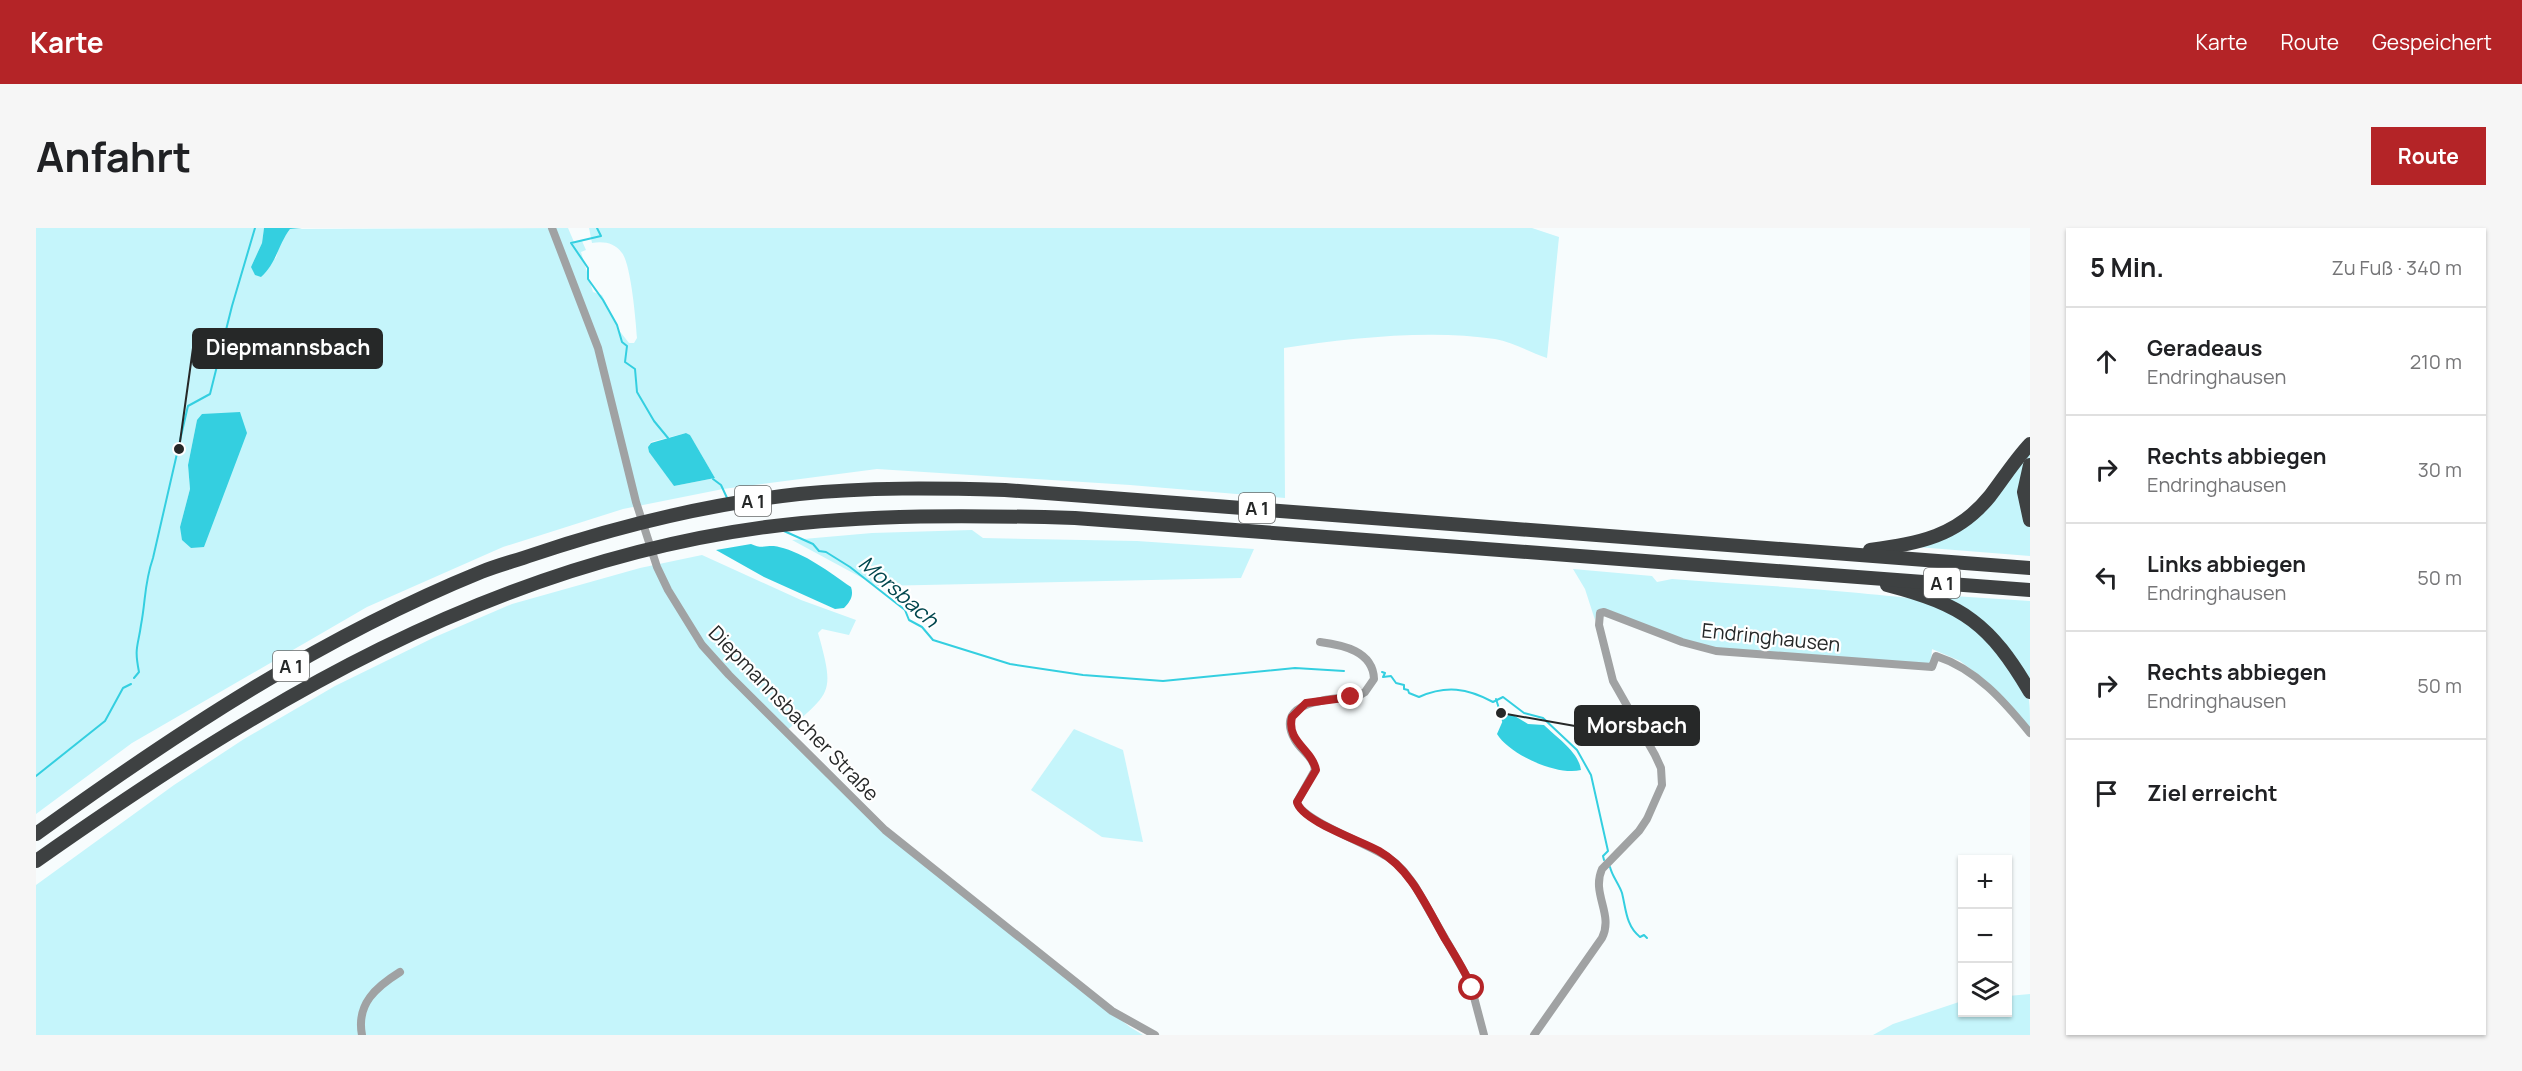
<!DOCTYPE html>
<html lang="de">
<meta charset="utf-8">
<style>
:root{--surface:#fff;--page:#f6f6f6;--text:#202124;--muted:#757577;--line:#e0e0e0;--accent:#b42427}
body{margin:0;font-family:Manrope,sans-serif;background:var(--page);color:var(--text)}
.controls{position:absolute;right:18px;bottom:18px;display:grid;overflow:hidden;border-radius:0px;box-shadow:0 2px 4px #0004}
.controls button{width:54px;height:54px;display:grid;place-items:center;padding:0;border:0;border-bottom:2px solid var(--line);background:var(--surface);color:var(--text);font:30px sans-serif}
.stop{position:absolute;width:18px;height:18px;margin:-14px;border:4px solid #b42427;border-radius:50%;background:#fff}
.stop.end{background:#b42427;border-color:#fff;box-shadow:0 2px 6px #0008}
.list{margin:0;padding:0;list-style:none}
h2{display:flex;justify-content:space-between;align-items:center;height:78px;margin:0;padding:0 24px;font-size:26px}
h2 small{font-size:20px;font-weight:400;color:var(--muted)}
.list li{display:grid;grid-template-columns:39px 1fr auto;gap:18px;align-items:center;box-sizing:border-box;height:108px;padding:0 24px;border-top:2px solid var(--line)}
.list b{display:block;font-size:22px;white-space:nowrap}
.list p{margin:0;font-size:20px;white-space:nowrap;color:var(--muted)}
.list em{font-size:20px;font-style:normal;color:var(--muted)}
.icon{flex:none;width:33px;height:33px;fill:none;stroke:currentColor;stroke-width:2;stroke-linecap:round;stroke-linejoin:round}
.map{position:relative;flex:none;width:1994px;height:807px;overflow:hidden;border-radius:0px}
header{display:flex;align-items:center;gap:36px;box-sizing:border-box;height:84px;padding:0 30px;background:var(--accent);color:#fff}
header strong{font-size:28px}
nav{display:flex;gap:33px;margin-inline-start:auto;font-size:21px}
.intro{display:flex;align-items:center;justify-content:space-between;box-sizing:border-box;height:144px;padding:0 36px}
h1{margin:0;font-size:42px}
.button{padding:15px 27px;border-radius:0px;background:var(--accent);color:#fff;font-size:21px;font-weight:700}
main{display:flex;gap:36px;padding:0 36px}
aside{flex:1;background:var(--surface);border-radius:0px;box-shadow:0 2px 4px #0004}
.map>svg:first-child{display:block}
.green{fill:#c5f5fb;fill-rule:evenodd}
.water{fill:#34cfe0}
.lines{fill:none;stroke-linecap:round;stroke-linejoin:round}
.stream{stroke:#34cfe0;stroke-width:2}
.minor{stroke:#a0a2a3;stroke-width:8}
.motorway{stroke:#3e4142;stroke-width:14}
.route{stroke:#b42427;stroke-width:8}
.labels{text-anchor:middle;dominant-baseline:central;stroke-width:4.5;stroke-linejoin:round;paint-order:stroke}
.shield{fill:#fff;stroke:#676868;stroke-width:1.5}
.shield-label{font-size:18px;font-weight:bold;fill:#262828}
.street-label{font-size:20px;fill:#262828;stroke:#fff}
.water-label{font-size:21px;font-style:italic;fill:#02474e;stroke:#fff}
.leader{fill:none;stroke:#262828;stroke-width:2}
.callout-dot{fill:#262828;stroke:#fff;stroke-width:2}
.callout{fill:#262828;stroke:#262828;stroke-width:2}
.callout-label{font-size:21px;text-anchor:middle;font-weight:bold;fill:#fff}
</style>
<header>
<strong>Karte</strong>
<nav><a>Karte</a><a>Route</a><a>Gespeichert</a></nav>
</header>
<div class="intro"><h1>Anfahrt</h1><a class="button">Route</a></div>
<main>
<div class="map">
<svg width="1994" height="807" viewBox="0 0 1994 807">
<rect width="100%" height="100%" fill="#f7fcfd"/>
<g class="green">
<path d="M0,0H228L226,15L215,39L240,30L244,15L254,1L532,0L538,14L546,13L550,22L545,24L557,64L566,67L582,101L593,115H598L601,110C600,94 595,36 586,25C579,15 568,13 556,15L553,0H1496L1523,9L1511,130C1494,124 1476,114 1459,111C1395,101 1312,110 1248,120L1249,270L1094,257L841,241L687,261L587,281L467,319L331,379L96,515L0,586ZM161,192L155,320L144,299L154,261L152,237ZM650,205L654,207L679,250L638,258L612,219L615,214Z"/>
<path d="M1994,220V230L1989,242L1991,293L1994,299V328L1881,319L1909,309Z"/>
<path d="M936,302L947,310L1101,313L1218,321L1205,350L841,358L756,312L836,305Z"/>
<path d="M666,327L765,372L820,392L813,407L786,401L782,405C800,468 794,464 748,505L847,605L1094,799L1107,807H0V657L138,557L208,511L299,458L399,409L476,376L604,340Z"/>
<path d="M1537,341L1616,348L1621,354L1636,351C1699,356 1761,359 1823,365C1847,368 1872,368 1895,375C1932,387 1980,436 1993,472C1994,480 1994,491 1994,500L1948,451L1924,433L1896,421L1895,434L1890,436L1669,419L1606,397L1567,380L1561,383L1559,392L1549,361Z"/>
<path d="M1902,367L1994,373V457L1984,440Z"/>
<path d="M1038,501L1087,522L1107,614L1066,609L995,562Z"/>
<path d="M1994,766V807H1837L1857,796L1926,773V784H1972V768Z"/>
</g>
<g class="water">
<path d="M228,0H266L254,1C242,17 240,36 225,49L219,47L215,39L226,15Z"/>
<path d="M204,184L211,205L168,319L155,320L146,312L144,299L154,261L152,237L161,192L166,186Z"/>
<path d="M650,205L654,207L679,250L638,258L613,224L612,219L615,215Z"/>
<path d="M715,316C727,322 732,316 743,319C769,325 793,344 815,359C818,368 814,374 808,380L799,381L728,349L680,322Z"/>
<path d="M1472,487H1477L1492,496L1508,497C1520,509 1543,524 1545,542C1521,548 1474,527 1461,506L1468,490Z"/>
</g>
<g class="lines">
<g class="stream">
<path d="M561,0L565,8L535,15L552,40V51L567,72L581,97L586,114L591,118L589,134L599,141L601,164L618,193L632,210"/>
<path d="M677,251L685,257L692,272"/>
<path d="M699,281L713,287"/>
<path d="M748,303L777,316L783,323L790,324L814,339L869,382L873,392L886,399L897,412L974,436L1047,447L1127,453L1259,440L1308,443"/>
<path d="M1346,444L1349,445L1347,449L1355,448L1360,455L1368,457V461L1372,462L1373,465L1383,469C1410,457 1431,460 1457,474L1467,469L1488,485L1507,490L1541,522L1555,547L1572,623L1567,628L1568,632"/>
<path d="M98,450L103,444C98,419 102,419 105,397C110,371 108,356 117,330L151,182L152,178L174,166L196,78L219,0"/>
<path d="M1460,471L1467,493"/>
<path d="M0,548L69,493L87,460L95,456"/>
<path d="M1574,639C1576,648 1583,656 1586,665C1590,681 1590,698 1604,709L1608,707L1611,710"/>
</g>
<g class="minor">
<path d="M516,0L562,120L600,274L621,339L632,362L666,417L693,447L849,602L1076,783L1119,807"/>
<path d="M1284,414C1307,417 1337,423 1338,451L1329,464L1324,467C1301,472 1235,470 1259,512C1265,523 1278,529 1279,542L1261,574C1265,592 1335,617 1353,630C1364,637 1371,647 1379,658L1434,754L1448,807"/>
<path d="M326,807C320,776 340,759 364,744"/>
<path d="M1498,807L1566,710C1578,686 1555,666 1566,641L1603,603L1611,591L1626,557L1625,540L1619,527L1577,453L1563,397L1564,385L1568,384L1646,414L1680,423L1896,439L1900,428C1940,441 1968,473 1994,505"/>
</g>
<g class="motorway">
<path d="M1994,237L1988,264L1994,292"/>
<path d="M1834,322C1883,315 1921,309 1954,268C1967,251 1979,232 1994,216"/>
<path d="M1851,357C1928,377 1954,396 1994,464"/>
<path d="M0,606C140,505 285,409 445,344C462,337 479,333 496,327C582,298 672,276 763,266C832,259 900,260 969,262L1994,340"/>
<path d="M0,633C225,475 452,336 730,299C833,286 936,287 1039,290L1994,362"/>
</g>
</g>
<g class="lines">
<path class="route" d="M1315,469L1270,475L1256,489C1250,514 1276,521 1280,542L1261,574C1265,593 1326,613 1343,623C1376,642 1391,680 1409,711C1419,727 1429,743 1436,760"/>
</g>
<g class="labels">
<g class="shield">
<rect x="699" y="258" width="36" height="30" rx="4.5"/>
<rect x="1203" y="265" width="36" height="30" rx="4.5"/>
<rect x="1888" y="340" width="36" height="30" rx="4.5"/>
<rect x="237" y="423" width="36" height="30" rx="4.5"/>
</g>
<g class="shield-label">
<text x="717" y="273">A 1</text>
<text x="1221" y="280">A 1</text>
<text x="1906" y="355">A 1</text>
<text x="255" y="438">A 1</text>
</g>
<g class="street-label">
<text transform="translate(1735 409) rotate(6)">Endringhausen</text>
<text transform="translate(758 485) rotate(46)">Diepmannsbacher Straße</text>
</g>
<g class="water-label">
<text transform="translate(863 363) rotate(41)">Morsbach</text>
</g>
</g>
<path class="leader" d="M143 221L157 120M1465 485L1539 498"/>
<g class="callout-dot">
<circle cx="143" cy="221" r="6"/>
<circle cx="1465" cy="485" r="6"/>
</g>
<g class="callout">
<rect x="157" y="101" width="189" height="39" rx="6"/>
<rect x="1539" y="478" width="124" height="39" rx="6"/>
</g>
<g class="callout-label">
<text x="252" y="127">Diepmannsbach</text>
<text x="1601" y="505">Morsbach</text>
</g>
</svg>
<div class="controls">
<button>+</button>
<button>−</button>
<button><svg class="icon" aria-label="layers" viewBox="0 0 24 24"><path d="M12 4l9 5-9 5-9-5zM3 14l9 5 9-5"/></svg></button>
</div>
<div class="stop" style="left:1436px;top:760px"></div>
<div class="stop end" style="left:1315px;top:469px"></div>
</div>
<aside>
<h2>5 Min.<small>Zu Fuß · 340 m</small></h2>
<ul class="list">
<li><svg class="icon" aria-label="ahead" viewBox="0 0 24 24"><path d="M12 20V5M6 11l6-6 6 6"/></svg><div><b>Geradeaus</b><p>Endringhausen</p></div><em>210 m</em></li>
<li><svg class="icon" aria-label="right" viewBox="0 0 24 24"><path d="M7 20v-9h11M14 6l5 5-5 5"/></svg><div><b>Rechts abbiegen</b><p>Endringhausen</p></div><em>30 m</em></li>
<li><svg class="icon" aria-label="left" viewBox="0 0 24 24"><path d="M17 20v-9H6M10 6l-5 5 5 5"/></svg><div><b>Links abbiegen</b><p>Endringhausen</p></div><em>50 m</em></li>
<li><svg class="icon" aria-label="right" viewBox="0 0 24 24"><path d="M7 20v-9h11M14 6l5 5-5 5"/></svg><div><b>Rechts abbiegen</b><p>Endringhausen</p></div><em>50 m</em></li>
<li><svg class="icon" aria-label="arrive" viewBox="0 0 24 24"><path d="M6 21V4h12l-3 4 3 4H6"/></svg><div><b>Ziel erreicht</b></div></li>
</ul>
</aside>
</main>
